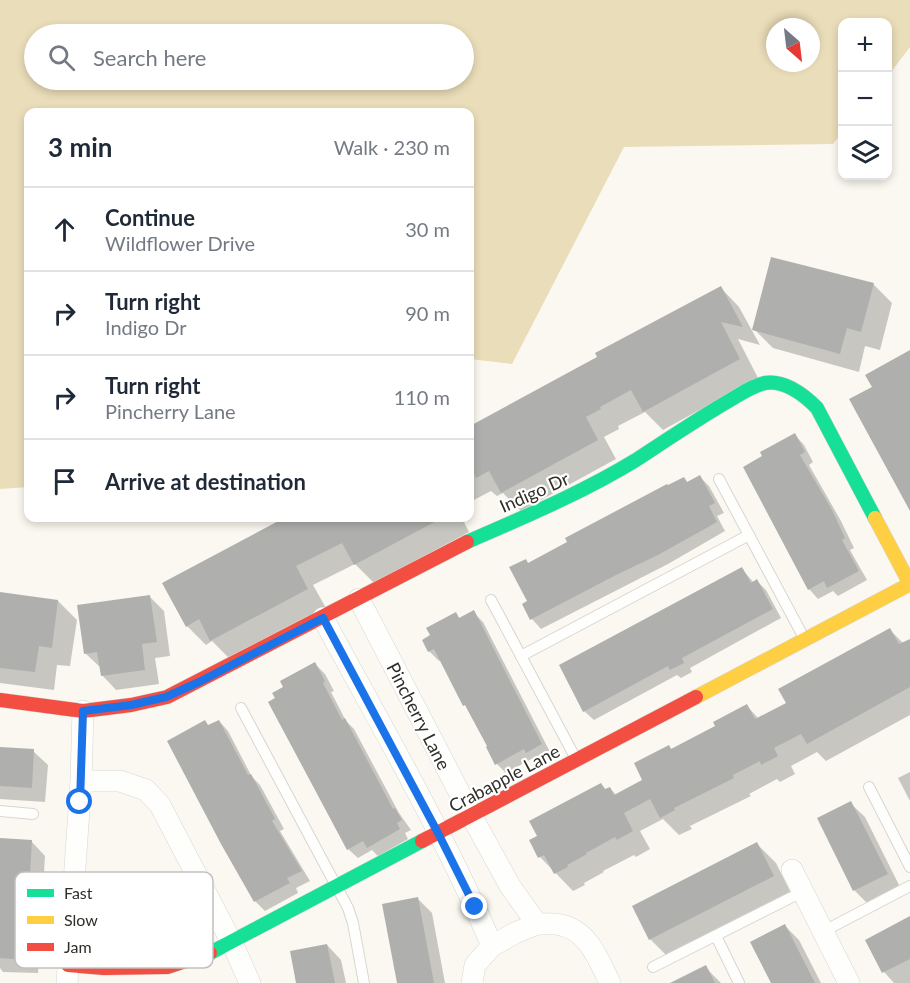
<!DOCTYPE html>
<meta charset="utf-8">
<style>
:root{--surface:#fff;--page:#f2f2f3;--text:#1f2937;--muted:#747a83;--line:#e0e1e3}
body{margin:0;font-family:Lato,sans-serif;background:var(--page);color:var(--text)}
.controls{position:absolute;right:18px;top:18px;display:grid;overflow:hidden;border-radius:12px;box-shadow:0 3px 9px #0003}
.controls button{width:54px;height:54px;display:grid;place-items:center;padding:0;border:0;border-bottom:2px solid var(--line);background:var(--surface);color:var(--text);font:30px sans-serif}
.compass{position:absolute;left:766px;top:18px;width:54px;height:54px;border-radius:50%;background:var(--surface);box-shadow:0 3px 9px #0003;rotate:152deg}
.stop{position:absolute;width:18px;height:18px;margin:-14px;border:4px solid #1a73e8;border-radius:50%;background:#fff}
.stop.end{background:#1a73e8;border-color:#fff;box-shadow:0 2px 6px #0008}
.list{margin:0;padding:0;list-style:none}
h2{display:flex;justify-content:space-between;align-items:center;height:78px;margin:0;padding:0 24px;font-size:26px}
h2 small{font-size:20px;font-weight:400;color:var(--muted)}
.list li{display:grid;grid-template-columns:39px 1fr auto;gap:18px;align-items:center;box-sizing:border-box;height:84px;padding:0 24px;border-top:2px solid var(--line)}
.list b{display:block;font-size:22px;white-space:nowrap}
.list p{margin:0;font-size:20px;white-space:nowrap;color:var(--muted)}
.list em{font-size:20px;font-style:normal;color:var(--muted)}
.icon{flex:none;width:33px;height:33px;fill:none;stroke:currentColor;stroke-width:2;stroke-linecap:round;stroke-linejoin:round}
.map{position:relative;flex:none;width:910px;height:983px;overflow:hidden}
.search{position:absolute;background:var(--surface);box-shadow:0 3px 9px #0003;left:24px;top:24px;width:450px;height:66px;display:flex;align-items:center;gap:15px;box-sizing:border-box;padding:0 21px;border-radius:33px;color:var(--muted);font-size:22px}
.panel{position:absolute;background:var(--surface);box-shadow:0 3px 9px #0003;left:24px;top:108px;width:450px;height:414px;border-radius:12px}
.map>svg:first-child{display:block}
.green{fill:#eaddb9;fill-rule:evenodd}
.shadow{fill:#0003}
.building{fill:#afb0ae}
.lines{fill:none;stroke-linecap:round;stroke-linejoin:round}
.lane-casing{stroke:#d8d6d1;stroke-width:12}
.street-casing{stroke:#d8d6d1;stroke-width:22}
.fast-casing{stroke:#d8d6d1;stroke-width:15}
.slow-casing{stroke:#d8d6d1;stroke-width:15}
.jam-casing{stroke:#d8d6d1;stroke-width:15}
.lane{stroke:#fefefd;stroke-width:10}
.street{stroke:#fefefd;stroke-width:21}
.fast{stroke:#16e098;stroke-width:14}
.slow{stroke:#ffcf43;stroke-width:14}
.jam{stroke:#f24e42;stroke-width:14}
.route{stroke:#1a73e8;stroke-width:8}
.labels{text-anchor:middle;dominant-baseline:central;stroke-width:4.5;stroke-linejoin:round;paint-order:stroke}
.street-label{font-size:18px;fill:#2f2e29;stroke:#fff}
.key{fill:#fff;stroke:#c1c0bf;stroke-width:1.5}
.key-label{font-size:16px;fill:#2f2e29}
</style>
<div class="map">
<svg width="910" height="983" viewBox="0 0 910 983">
<rect width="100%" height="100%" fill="#fbf8f1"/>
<path class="green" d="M0,0H910V47L888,76V22H842V133L833,144L624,147L512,364L470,359V112H28V487L0,489ZM775,27H811V63H775ZM34,34H464V80H34Z"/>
<g class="shadow">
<path d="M873,284L892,303L880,350L865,346L859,372L773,348L754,329Z"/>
<path d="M721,288L739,307L760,345L738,339L758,378L663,430L645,412L618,426L619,429L604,437L616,459L521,511L503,493L497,496L491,491L470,502V427L599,358Z"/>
<path d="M795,435L804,445L813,462L809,465L841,521L854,548L850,550L867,580L838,596L833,591L818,599L809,589Z"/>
<path d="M699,476L709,486L724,513L717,516L725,531L668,564L541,629L532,619L524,605L529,602V564L684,478L688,483Z"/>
<path d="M288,518H462L469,532L374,583L355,564L313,585L326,608L230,659L212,641L206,645L187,626L164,583Z"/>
<path d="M742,569L754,583L757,581L766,590L781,618L690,668L692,672L681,678L677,675L594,720L584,711Z"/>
<path d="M0,594L58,601L77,620L70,666L57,665L54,690L0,683Z"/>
<path d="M150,597L164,611L170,656L155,658L159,684L116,690L102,675L100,667L85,653Z"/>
<path d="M473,612L483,622L551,754L537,762L533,758L506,773L497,764L441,660L439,661L429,651L424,640L432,636L456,614L460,619Z"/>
<path d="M890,630L904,644L910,647V715L826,761L817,752L791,766L795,774L780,782L777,779L749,794L751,796L690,826L692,829L679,835L663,819L640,831L650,849L636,857L634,855L603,871L604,872L584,883L585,885L573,891L540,857L539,836L601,785L606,790L610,788L616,795L644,780L669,747L673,750L717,727L747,706L759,719L788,703Z"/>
<path d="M315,664L325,674L334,691L331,692L346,721L354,729L399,813L411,830L405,833L408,839L378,856L372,850L358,858L348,849Z"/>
<path d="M219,721L228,731L252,777L260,785L284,829L280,831L310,881L296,888L298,893L265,911L255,901L209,727Z"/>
<path d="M0,748L33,751L48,765L45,802L0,799Z"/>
<path d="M910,772V801L898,778Z"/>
<path d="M850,803L865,817L901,889L869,905L855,891L819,819Z"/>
<path d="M0,840L31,841L45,856L38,973L3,972L0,968Z"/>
<path d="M757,844L776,863L792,895L669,958L650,939Z"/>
<path d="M418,899L432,913L445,983H398Z"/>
<path d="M910,918V983H894L884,972L867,941Z"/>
<path d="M785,926L799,940L821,983H773Z"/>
<path d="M327,945L341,960L346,983H297Z"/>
<path d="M705,967L721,983H675Z"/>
</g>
<g class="building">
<path d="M771,257L874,283L861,332L847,328L840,354L752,330Z"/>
<path d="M721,286L743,327L721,322L740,359L643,412L631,390L600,407L601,409L586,417L598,440L501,493L489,471L476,478L470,465V426L597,357L595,353Z"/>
<path d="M910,350V511L849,399L872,387L865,375Z"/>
<path d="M795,433L805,452L800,455L832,510L845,538L842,540L859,571L827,588L824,581L808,590L743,467L762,456L760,452Z"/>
<path d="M700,475L715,503L709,506L717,522L658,555L616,575L530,620L522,604L527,601L509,567L526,559L528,563L567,542L565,538L667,484L668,485L684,477L687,482Z"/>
<path d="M284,518H442L354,565L342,543L296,566L308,589L210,641L199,619L186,627L162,583Z"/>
<path d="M742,567L751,583L757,579L773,609L682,658L684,663L670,670L668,666L583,712L559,665Z"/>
<path d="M0,592L58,600L52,648L39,646L35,672L0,668Z"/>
<path d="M150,595L157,642L142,644L145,670L101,676L97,652L84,654L77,605Z"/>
<path d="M474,610L542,744L526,753L524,749L495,765L486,747L487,746L465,705L463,706L434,649L428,652L422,640L430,635L426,628L456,612L459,618Z"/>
<path d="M890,628L899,644L910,639V687L807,744L801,734L774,748L778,756L761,765L760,761L733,775L734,778L674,808L675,810L660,818L650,799L624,813L633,831L617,840L615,837L586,853L587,854L567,865L568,867L554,874L544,855L538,858L529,840L537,836L529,821L601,783L605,789L610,787L614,795L642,780L634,763L669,745L671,749L715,726L713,722L747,704L755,719L786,703L778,689Z"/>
<path d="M315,662L325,681L323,683L342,720L345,718L393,809L395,808L402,820L397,823L400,829L367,848L363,841L347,850L268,702L275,698L272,693L283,687L280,681Z"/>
<path d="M205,720L208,725L219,720L248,775L251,774L266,802L275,819L272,821L302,871L287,878L290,883L254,902L221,844L167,741Z"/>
<path d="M0,747L34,749L32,788L0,786Z"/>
<path d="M851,801L888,874L853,891L817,818Z"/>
<path d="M0,838L32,840L25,960L0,958Z"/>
<path d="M757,842L774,876L649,940L632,906Z"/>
<path d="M418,897L434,983H397L382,904Z"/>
<path d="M910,916V959L882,973L865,940Z"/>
<path d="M785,924L815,983H771L750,942Z"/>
<path d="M327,944L335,983H296L290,951Z"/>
<path d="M706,965L715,983H670Z"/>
</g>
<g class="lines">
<defs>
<g id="lane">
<path d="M719,479L804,638"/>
<path d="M491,600L576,759"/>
<path d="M521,656L749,535"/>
<path d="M241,708L348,908L353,923L364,983"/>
<path d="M869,787L910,867"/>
<path d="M0,811L33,814"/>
<path d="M824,931L910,886"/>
<path d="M716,936L739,983"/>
<path d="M653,967L804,891"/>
</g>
<g id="street">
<path d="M359,599L471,815L510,886L537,924C544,924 554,923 561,925C589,931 599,961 610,983"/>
<path d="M323,618C381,726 444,833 492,946L475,965L472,983"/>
<path d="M81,781H120L146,790L160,805L232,943L250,983"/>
<path d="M792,870L849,983"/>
<path d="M492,946L515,933L537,924"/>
<path d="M67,983L81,781L83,711"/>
</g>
<g id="fast">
<path d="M467,542C524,517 582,493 636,460C668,439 699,418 732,399C742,393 754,385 765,383C785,380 804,395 817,408L875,518"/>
<path d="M210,953L422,841"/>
</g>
<path id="slow" d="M696,697L910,584L875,518"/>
<g id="jam">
<path d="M0,700L83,711L131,705L167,697L467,542"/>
<path d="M422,841L696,697"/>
<path d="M68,965L104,968L167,967L210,953"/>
</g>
</defs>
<use href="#lane" class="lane-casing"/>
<use href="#street" class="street-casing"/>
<use href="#fast" class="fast-casing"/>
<use href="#slow" class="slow-casing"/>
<use href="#jam" class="jam-casing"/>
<use href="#lane" class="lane"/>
<use href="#street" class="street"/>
<use href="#fast" class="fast"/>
<use href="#slow" class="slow"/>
<use href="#jam" class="jam"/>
</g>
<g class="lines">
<path class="route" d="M80,802L83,711L131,705L166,697L199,682L323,618L438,833L475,907"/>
</g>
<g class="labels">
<g class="street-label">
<text transform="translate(534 492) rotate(-24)">Indigo Dr</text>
<text transform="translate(419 716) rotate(63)">Pincherry Lane</text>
<text transform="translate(504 778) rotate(-28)">Crabapple Lane</text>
</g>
</g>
<rect x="15" y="872" width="198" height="96" rx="9" class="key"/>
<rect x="27" y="889" width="27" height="8" fill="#16e098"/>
<rect x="27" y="916" width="27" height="8" fill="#ffcf43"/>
<rect x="27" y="943" width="27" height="8" fill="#f24e42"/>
<g class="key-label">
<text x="64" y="899">Fast</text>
<text x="64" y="926">Slow</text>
<text x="64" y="953">Jam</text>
</g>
</svg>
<div class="controls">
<button>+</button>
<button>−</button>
<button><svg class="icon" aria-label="layers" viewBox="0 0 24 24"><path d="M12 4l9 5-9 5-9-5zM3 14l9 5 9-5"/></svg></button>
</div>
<svg class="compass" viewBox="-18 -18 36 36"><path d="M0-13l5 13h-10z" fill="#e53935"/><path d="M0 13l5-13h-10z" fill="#747a83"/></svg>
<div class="stop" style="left:80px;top:802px"></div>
<div class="stop end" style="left:475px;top:907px"></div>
<div class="search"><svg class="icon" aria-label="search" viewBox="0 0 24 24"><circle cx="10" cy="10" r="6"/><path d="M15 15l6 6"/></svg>Search here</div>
<section class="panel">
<h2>3 min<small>Walk · 230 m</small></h2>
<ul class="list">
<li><svg class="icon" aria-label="ahead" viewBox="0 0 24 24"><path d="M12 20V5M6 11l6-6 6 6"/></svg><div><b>Continue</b><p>Wildflower Drive</p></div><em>30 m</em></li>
<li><svg class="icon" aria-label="right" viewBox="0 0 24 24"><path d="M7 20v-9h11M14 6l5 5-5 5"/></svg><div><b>Turn right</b><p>Indigo Dr</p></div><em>90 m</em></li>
<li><svg class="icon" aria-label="right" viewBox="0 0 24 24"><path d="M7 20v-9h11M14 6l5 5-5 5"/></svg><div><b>Turn right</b><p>Pincherry Lane</p></div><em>110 m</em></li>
<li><svg class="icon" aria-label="arrive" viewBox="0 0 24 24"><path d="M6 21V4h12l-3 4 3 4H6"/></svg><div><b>Arrive at destination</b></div></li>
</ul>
</section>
</div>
